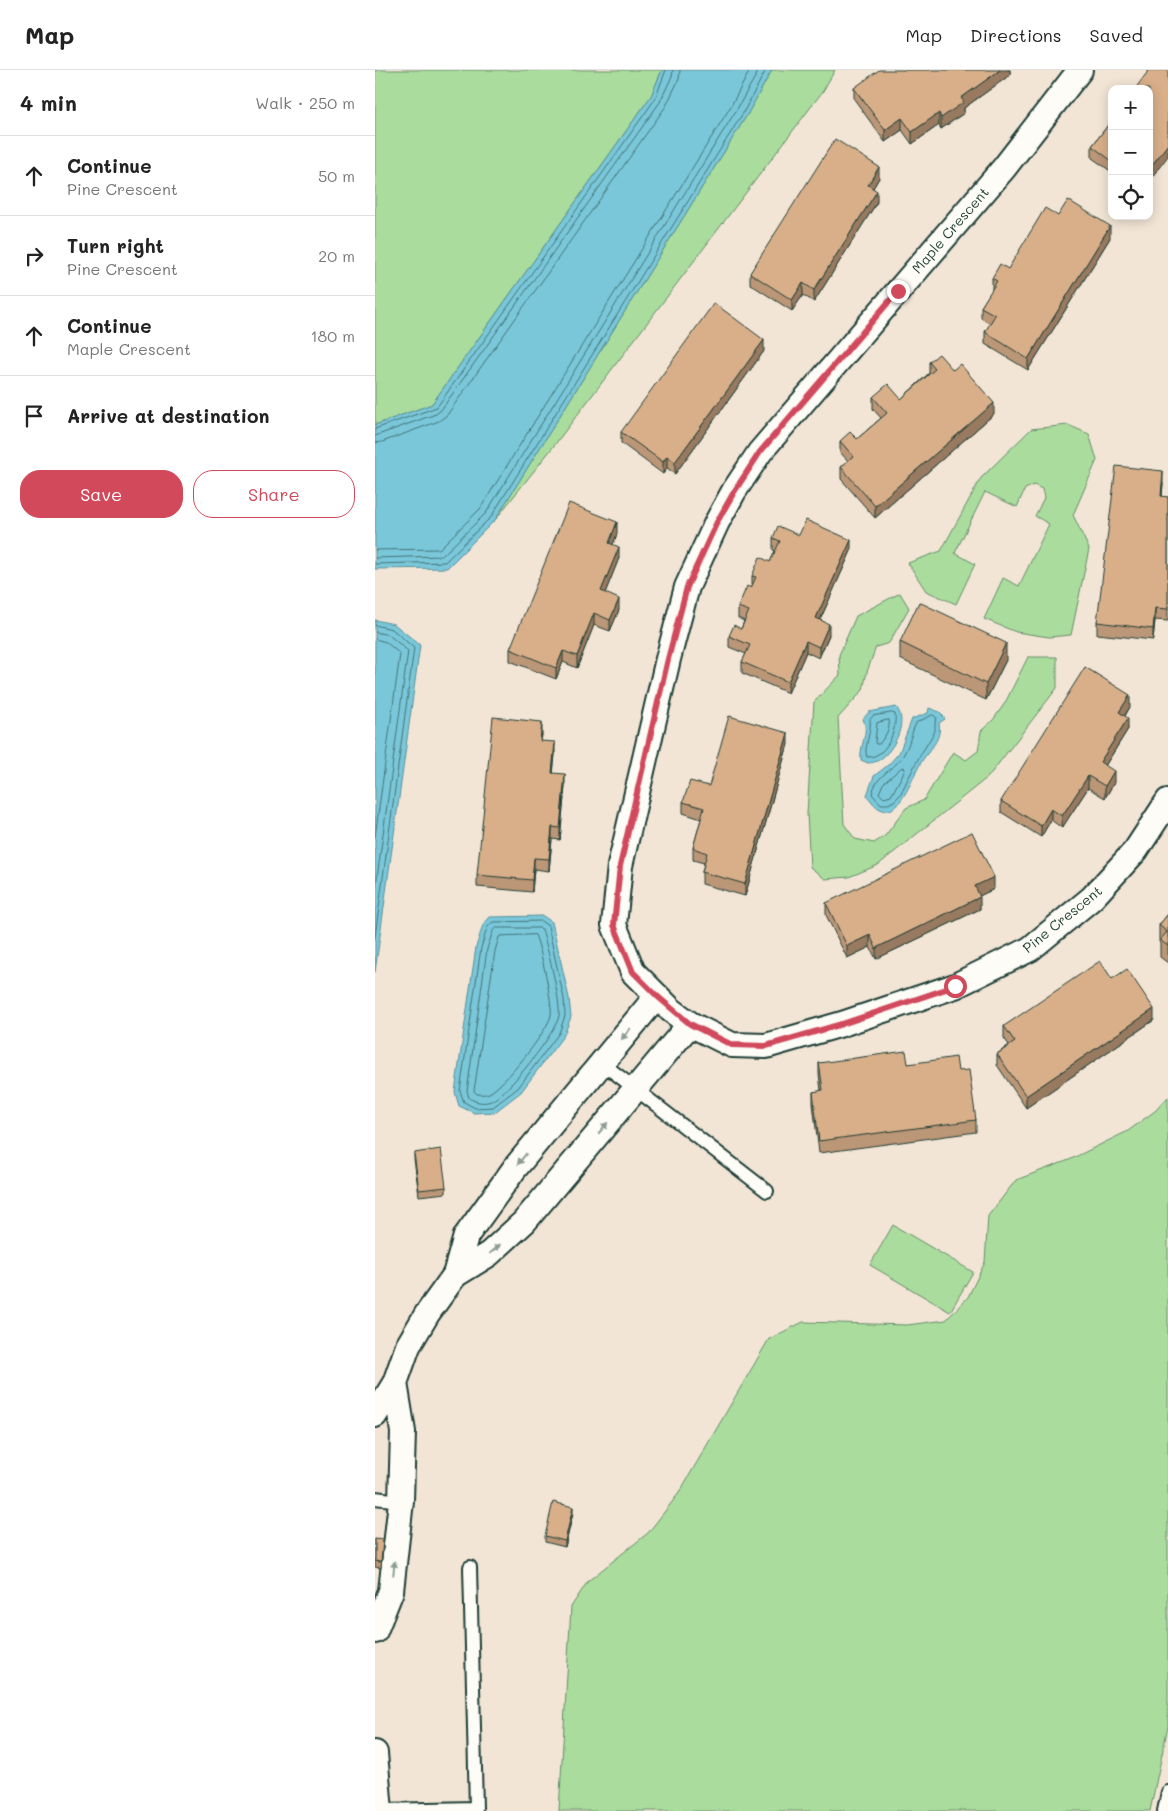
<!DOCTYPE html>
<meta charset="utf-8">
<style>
:root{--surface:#fff;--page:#f6f6f6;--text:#222;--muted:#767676;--line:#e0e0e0;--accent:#d1495b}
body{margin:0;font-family:Mali,sans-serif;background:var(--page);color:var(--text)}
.controls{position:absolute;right:15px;top:15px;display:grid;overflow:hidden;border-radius:10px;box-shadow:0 2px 12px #0003}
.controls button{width:45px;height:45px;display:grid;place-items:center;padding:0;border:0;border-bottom:1px solid var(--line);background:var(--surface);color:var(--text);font:25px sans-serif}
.stop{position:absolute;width:15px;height:15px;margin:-11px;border:4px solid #d1495b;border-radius:50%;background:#fff}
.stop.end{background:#d1495b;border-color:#fff;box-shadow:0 1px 5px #0008}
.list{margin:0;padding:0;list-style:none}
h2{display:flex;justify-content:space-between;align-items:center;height:65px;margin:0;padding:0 20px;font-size:21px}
h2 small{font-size:16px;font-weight:400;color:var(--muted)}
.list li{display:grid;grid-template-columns:32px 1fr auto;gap:15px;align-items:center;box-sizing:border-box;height:80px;padding:0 20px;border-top:1px solid var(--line)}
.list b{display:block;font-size:19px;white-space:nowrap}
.list p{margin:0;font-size:16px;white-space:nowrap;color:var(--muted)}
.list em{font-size:16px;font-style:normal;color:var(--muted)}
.actions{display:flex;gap:10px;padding:15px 20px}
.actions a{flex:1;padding:11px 0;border:1px solid var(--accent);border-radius:20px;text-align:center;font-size:18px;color:var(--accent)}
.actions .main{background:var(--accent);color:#fff}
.icon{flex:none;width:28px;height:28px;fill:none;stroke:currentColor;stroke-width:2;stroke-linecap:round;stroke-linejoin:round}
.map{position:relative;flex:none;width:793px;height:1741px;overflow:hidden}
header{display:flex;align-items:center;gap:30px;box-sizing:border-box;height:70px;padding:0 25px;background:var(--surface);border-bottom:1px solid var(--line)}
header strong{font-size:24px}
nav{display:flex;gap:28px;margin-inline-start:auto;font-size:18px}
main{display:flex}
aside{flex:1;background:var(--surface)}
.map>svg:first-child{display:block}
.green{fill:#aadc9d;stroke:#648c68}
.water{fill:#7ac7da;stroke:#569098}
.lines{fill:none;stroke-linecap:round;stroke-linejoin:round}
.shore{stroke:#437476;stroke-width:1}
.service-casing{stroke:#1f3d34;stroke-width:16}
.minor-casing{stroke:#1f3d34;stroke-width:28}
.service{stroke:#fdfcf7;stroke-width:12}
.minor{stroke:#fdfcf7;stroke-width:24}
.wall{fill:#bb9677;stroke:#1f3d34}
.shaded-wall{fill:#987a61;stroke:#1f3d34}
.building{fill:#d9af8a;stroke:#1f3d34}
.oneway{fill:#8e9c96}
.route{stroke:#d1495b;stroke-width:6}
.labels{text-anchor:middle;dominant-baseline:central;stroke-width:4;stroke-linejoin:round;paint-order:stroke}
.street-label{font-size:14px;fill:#1f3d34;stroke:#fdfcf7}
</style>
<header>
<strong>Map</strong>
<nav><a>Map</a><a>Directions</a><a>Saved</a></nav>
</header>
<main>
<aside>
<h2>4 min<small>Walk · 250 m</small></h2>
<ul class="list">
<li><svg class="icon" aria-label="ahead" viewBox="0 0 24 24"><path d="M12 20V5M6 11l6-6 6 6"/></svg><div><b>Continue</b><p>Pine Crescent</p></div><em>50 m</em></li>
<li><svg class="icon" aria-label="right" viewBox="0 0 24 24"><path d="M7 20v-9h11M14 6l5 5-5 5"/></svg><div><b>Turn right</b><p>Pine Crescent</p></div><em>20 m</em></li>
<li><svg class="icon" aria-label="ahead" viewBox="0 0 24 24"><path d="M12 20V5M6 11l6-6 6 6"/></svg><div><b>Continue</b><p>Maple Crescent</p></div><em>180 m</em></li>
<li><svg class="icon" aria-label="arrive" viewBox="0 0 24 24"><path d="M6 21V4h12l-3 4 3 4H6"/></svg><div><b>Arrive at destination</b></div></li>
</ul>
<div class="actions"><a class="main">Save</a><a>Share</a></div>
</aside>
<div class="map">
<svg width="793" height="1741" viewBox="0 0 793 1741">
<rect width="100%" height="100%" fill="#f2e5d6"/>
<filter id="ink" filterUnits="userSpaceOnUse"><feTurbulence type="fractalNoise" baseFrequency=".02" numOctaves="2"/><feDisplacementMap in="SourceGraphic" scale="10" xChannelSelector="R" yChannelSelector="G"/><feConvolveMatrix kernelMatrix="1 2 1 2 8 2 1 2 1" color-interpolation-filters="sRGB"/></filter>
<g filter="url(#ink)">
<g class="green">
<path d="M0,0H287L276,26L57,334L0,355Z"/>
<path d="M397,0H460L448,21L178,377L120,450L372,45Z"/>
<path d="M693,355L714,364L722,390L698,445L714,479L696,565L674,567L641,562L609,549L628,508L644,516L674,454L660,446L669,428L667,419L659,415L650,419L642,437L610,422L580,483L600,494L581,534L551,521L533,493L566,481L606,408L656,359Z"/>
<path d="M525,523L534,538L514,573L501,577L492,602L488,620L463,648L469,754L480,769L499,773L510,766L531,738L549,730L578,682L591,690L603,681L606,661L618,650L630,633L653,587H682V618L613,707L503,795L474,807L450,809L435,797L432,744L439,632L465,605L464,585L481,546Z"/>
<path d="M793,1027V1656L775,1741H184L196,1537L213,1511L273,1463L304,1423L394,1269L428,1252L532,1255L571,1250L593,1227L610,1192L613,1146L641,1110L694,1090L753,1061L780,1041Z"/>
<path d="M518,1155L598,1202L575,1242L495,1195Z"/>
</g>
<g class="water">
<path d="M287,0H397L372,45L120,450L72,498L0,499V355L57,334L276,26Z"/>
<path d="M0,550L19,554L45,575L0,902Z"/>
<path d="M521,637C534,651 519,681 504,690C501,692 496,693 493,693L486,690C484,675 495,662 488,649L494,642Z"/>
<path d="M554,638L565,642L570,649L564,653C567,670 555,678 547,691C535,710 519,768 492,725L499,706L513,695L524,683L537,649L553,643Z"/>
<path d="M168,846L177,852L194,928L196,947L189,965L146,1022L120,1042L99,1043L84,1036L80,1022L101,877L108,855L115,847Z"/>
</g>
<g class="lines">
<g class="shore">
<path d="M0,359L62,337L280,29L291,0"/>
<path d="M0,366L61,344L66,340L285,32L297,6L298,0"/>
<path d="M0,373L7,372L64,351L72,345L291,36L304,9L305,0"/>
<path d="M0,480L64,479L105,439L356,36L375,0"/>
<path d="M0,488L67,486L111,443L362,39L384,0"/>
<path d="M0,494L70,492L116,447L368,43L391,0"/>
<path d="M0,555L17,559L39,578L0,867"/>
<path d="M0,562L14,565L33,581L0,823"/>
<path d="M0,569L11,572L25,584L0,767"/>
<path d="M517,643L520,644C522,661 511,688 492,687C488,678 497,662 495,649L498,646Z"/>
<path d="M558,645L562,648L560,653V661L543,689L525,725L519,731L513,734H506L497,724C501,704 520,700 529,684C535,674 536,663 541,653Z"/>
<path d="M514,650C516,659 509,668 504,674H501L500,672L502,653Z"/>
<path d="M526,698L529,697L530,700L516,726L509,728L504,723L508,714Z"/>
<path d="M118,852L166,851L173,856L189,929L190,946L184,963L143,1018L118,1037L100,1038L89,1032L85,1021L106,878L112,858Z"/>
<path d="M121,858H164L167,859C172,876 186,931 184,946C181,963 132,1025 116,1031C109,1034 100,1032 94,1028L92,1021L112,879L118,861Z"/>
<path d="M160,865C165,874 178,935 176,945C173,961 129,1016 114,1023C111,1025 106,1024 102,1024L99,1021L120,881L124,867L126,866Z"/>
</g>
<defs>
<g id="service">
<path d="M227,993L392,1121"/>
<path d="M0,1428L26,1431"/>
<path d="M5,1740L101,1738L95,1497"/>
<path d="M789,1741L793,1722"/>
</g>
<g id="minor">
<path d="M705,0L629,98L385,382L359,421L342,452L312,517L293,589L245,796L239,855L258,902L296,940L315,954L357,975L391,976L467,954L580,916L655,879L717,828L761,780L793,731"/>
<path d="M80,1205L114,1184L149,1152L315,954"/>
<path d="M0,1345L20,1313L33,1276L52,1244L80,1205L91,1166L140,1098L282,926"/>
<path d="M0,1561L16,1521L26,1431L28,1362L20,1313"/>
<path d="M0,1683L5,1741"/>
</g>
</defs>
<use href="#service" class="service-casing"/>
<use href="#minor" class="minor-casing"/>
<use href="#service" class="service"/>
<use href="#minor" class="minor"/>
</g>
<g class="wall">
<path d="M635,0V5L589,38V43L566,59L564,55L537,74L527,60L510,72L479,29V18Z"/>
<path d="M737,50V102L717,88V76Z"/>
<path d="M504,108L498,118L502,132L439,232L428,225L417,241L375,214V203Z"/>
<path d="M683,146L735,168L653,300L610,274V262L615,254L606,248V237L617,220V208L633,199Z"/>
<path d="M389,281L300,404L292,398L288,404L246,373V362Z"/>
<path d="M554,292L578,300L619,344L500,448L466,409V397L473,391L465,382V371L482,369L506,348L498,339V327L526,329L554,303Z"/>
<path d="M788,413L787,427H793V551L780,550L778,570L722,564V552Z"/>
<path d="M242,464L238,474L244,488L230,523L244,540L235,561L219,555L202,598L188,592L181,609L135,591V579Z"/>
<path d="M424,465L476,481L445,550L454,565L444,588L431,582L413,623L367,603V592L371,584L354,577V566L366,559L369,551L363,548V537L377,515V506L395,492L400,481L398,480V468Z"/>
<path d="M525,572L631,590L611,630L525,589Z"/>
<path d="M755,637L750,646L753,659L730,696L739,713L730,728L713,718L687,758L676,750L666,767L626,742V731Z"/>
<path d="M167,664L166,671L180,684L178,703L190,716L185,770L177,769L174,801L159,799L157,822L102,817V805Z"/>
<path d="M413,674L370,826L327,814V802L329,793L318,790V778L326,749L308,743V732L334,716Z"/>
<path d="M619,819L604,826L605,839L501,889L495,877L472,888L451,845V833Z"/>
<path d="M793,844V893L785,887V873L784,872V855Z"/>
<path d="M737,909L779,950L651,1038L622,995V984L634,975L629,968V956Z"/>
<path d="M444,993L533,994L583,1001L601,1050V1062L444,1083L438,1034V1022L446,1021L444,1004Z"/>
<path d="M39,1083L71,1117V1123L44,1126L39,1089Z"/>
<path d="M198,1443L190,1477L170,1472V1466Z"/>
<path d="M0,1469L8,1476L6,1498L0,1497Z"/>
</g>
<g class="shaded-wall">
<path d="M625,0H635V5L589,38V43L566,59V48L586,28Z"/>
<path d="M564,43V55L537,74V62Z"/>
<path d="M527,48V60L510,72V60Z"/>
<path d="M793,74V86L774,111V99Z"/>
<path d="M504,97V108L493,127V115Z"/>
<path d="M502,121V132L439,232V220Z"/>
<path d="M735,156V168L653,300V289Z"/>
<path d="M428,213V225L417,241V230Z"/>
<path d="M389,270V281L300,404V392Z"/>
<path d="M619,333V344L500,448V436Z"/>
<path d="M292,386V398L288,404V392Z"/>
<path d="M788,401V413L786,438V426Z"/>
<path d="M242,452V464L234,484V473Z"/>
<path d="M476,470V481L441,559V548Z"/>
<path d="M244,477V488L226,533V521Z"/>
<path d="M244,529V540L235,561V550Z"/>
<path d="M780,538V550L778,570V559Z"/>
<path d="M219,543V555L202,598V586Z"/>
<path d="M454,554V565L444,588V577Z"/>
<path d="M431,571V582L413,623V612Z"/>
<path d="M631,573V590L611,630V614Z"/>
<path d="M188,581V592L181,609V598Z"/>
<path d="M755,625V637L744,654V642Z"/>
<path d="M753,648V659L725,704V692Z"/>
<path d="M167,652V664L165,682V671Z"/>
<path d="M413,663V674L370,826V814Z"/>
<path d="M180,672V684L177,714V703Z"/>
<path d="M739,701V713L730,728V716Z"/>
<path d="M190,704V716L185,770V758Z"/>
<path d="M713,706V718L687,758V746Z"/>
<path d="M676,739V750L666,767V756Z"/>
<path d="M177,757V769L174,801V789Z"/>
<path d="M159,788V799L157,822V810Z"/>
<path d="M619,807V819L600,828V816Z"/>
<path d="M605,827V839L501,889V878Z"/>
<path d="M495,865V877L472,888V876Z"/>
<path d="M779,939V950L651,1038V1026Z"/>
<path d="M198,1437V1443L190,1477V1471Z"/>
</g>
<g class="building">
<path d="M504,0H625L586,28L589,32L566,48L564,43L537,62L527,48L510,60L479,18Z"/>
<path d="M774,0H793V74L774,99V19H760Z"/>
<path d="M737,50V91L717,76Z"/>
<path d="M460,69L504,97L493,115L502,121L439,220L428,213L417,230L375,203Z"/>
<path d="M693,130L735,156L653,289L610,262L620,245L606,237L622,211L617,208L625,194L633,199L670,138L683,146Z"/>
<path d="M339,233L389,270L300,392L292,386L288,392L246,362Z"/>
<path d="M564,284L578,300L585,294L619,333L500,436L466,397L478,386L465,371L475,362L482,369L512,343L498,327L513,314L526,329L560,299L554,292Z"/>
<path d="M741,396L788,401L786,426L793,427V539L780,538L778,559L722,552Z"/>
<path d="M194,433L242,452L234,473L244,477L226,521L244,529L235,550L219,543L202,586L188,581L181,598L135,579Z"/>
<path d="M431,450L476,470L441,548L454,554L444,577L431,571L413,612L367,592L375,575L354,566L359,555L366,559L374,541L363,537L372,516L376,518L381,507L377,506L385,487L395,492L405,471L398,468L403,456L424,465Z"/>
<path d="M544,532L631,573L611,614L525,572Z"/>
<path d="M710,597L755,625L744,642L753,648L725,692L739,701L730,716L713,706L687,746L676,739L666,756L626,731Z"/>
<path d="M354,646L413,663L370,814L327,802L332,783L318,778L329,738L308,732L315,711L334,716Z"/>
<path d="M118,647L167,652L165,671L180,672L177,703L190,704L185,758L177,757L174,789L159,788L157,810L102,805Z"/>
<path d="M597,762L619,807L600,816L605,827L501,878L495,865L472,876L451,833Z"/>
<path d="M793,844V876L785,870L792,862L784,855Z"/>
<path d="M725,891L737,909L752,899L779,939L651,1026L622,984L640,972L629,956Z"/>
<path d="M531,981L533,994L581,987L583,1001L594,1000L601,1050L444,1071L438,1022L448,1020L444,993Z"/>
<path d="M66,1079L71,1117L44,1120L39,1083Z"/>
<path d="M178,1432L198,1437L190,1471L170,1466Z"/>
<path d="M0,1469L8,1470L6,1492L0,1491Z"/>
</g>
<defs><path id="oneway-solid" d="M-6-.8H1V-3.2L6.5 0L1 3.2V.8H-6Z" transform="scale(1.25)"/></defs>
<g class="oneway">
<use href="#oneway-solid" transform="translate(251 964) rotate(129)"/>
<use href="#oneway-solid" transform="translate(228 1058) rotate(-50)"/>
<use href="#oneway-solid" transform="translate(147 1089) rotate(129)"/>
<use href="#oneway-solid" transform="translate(120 1179) rotate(-42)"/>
<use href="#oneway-solid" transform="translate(19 1498) rotate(-84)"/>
</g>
</g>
<g class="lines" filter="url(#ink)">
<path class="route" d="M523,221L385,382L359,422L342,452L312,517L293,589L245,796L239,855L258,902L282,926L315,954L357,975L391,976L467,954L580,916"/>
</g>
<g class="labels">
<g class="street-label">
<text transform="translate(575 160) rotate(-49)">Maple Crescent</text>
<text transform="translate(687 849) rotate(-39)">Pine Crescent</text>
</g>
</g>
</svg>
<div class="controls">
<button>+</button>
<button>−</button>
<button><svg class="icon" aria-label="locate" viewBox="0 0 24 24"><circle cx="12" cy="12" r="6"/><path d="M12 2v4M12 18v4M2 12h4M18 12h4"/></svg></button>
</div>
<div class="stop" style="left:580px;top:916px"></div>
<div class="stop end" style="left:523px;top:221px"></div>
</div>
</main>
